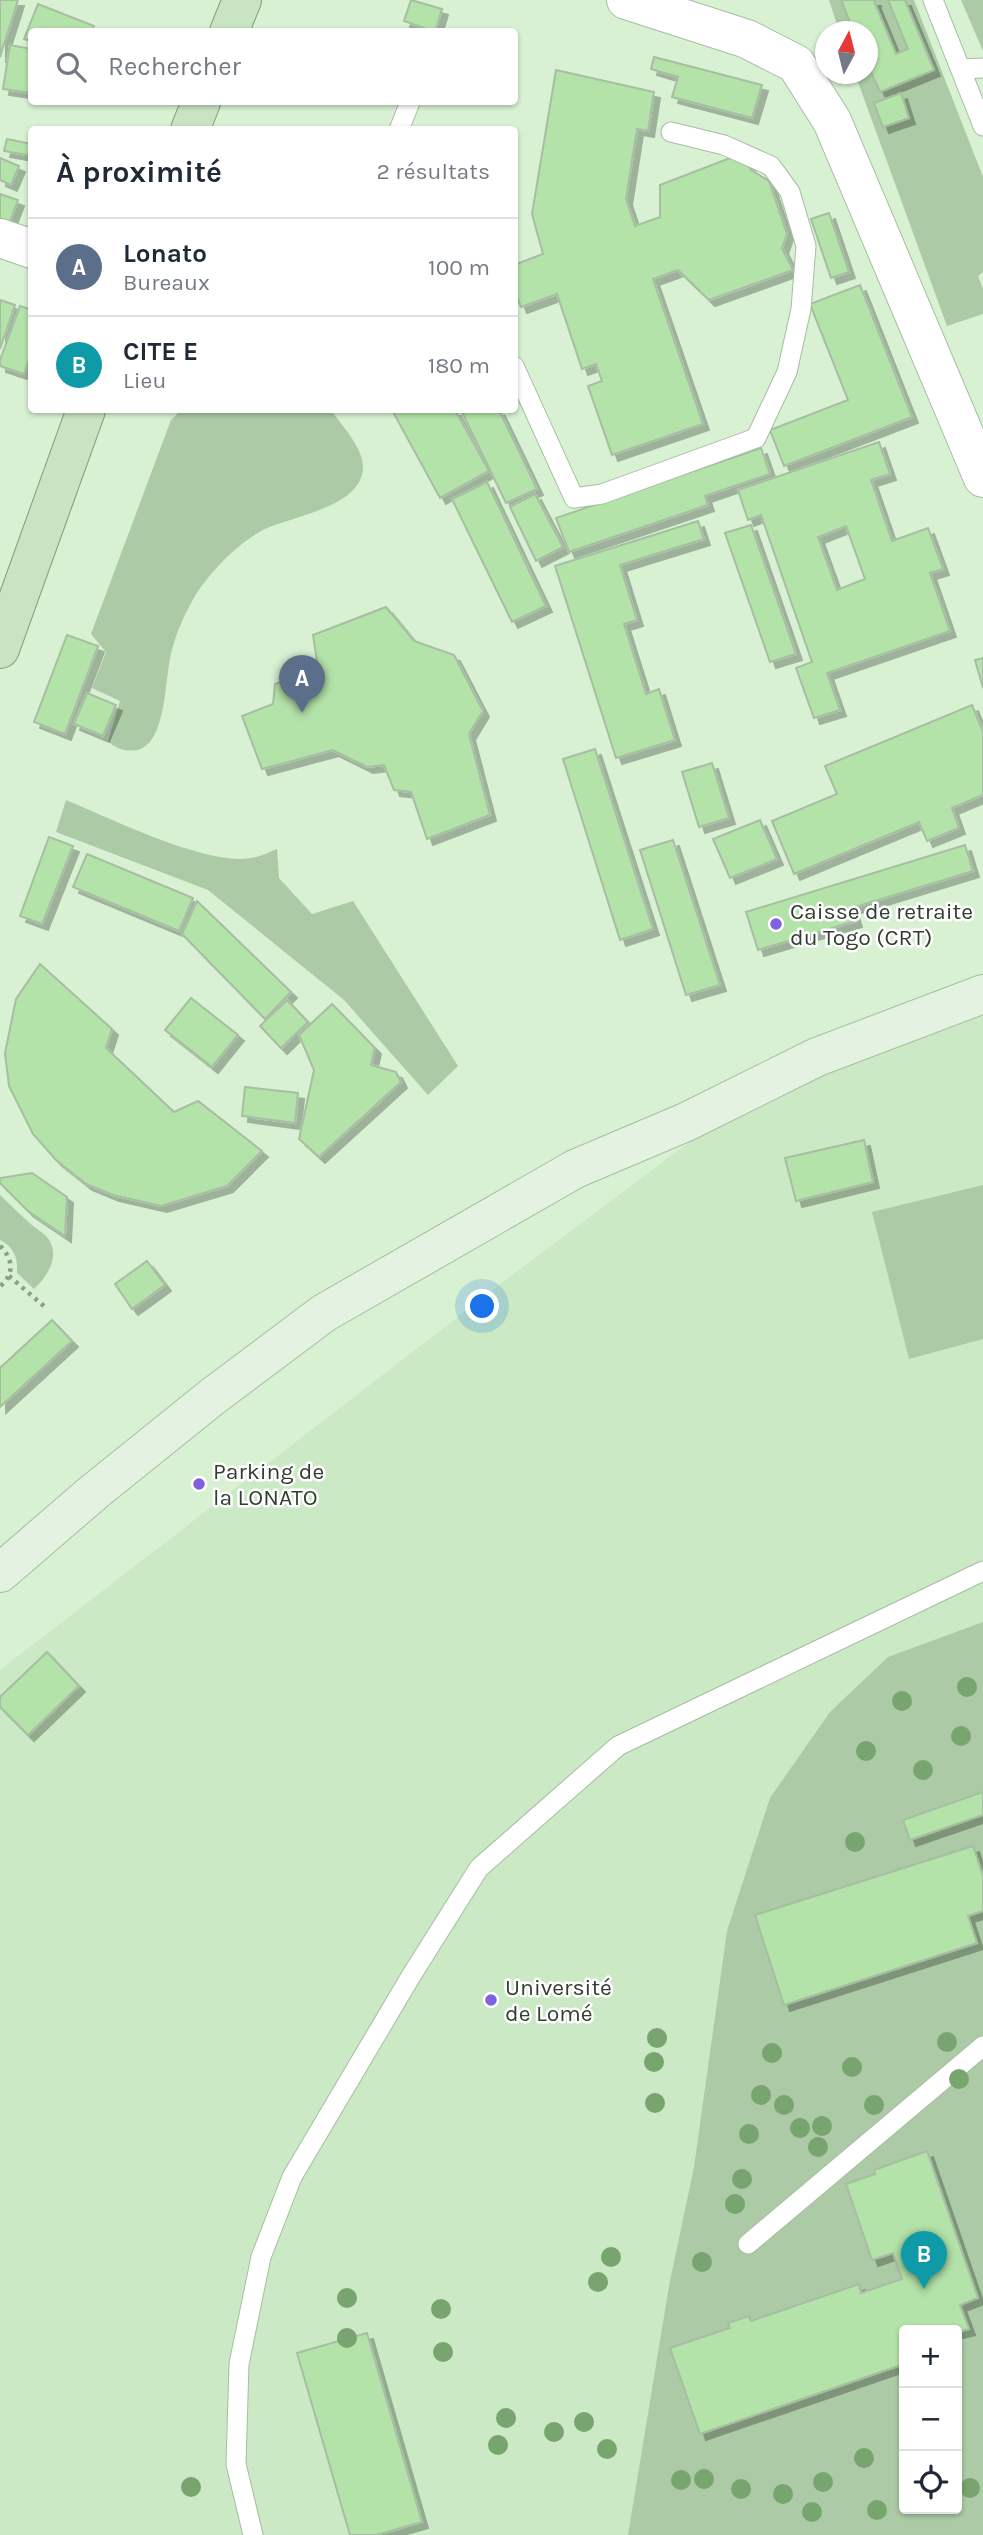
<!DOCTYPE html>
<html lang="fr">
<meta charset="utf-8">
<style>
:root{--surface:#fff;--page:#f6f6f7;--text:#1f2937;--muted:#747a83;--line:#e0e1e3;--accent:#7f63de}
body{margin:0;font-family:Karla,sans-serif;background:var(--page);color:var(--text)}
.controls{position:absolute;right:21px;bottom:21px;display:grid;overflow:hidden;border-radius:7px;box-shadow:0 2px 5px #0004}
.controls button{width:63px;height:63px;display:grid;place-items:center;padding:0;border:0;border-bottom:2px solid var(--line);background:var(--surface);color:var(--text);font:35px sans-serif}
.compass{position:absolute;left:815px;top:21px;width:63px;height:63px;border-radius:50%;background:var(--surface);box-shadow:0 2px 5px #0004;rotate:7deg}
.you{position:absolute;left:483px;top:1307px;width:24px;height:24px;margin:-18px;border:5px solid #fff;border-radius:50%;background:#1a73e8;box-shadow:0 0 0 10px #1a73e833}
.badge{display:grid;place-items:center;width:46px;height:46px;border-radius:50%;background:var(--accent);color:#fff;font-size:23px;font-weight:700}
.pin{position:absolute;translate:-50% -58px;filter:drop-shadow(0 2px 4px #0008)}
.pin::after{content:'';position:absolute;top:37px;width:24px;height:21px;background:inherit;clip-path:polygon(0 0,100% 0,50% 100%)}
.list{margin:0;padding:0;list-style:none}
h2{display:flex;justify-content:space-between;align-items:center;height:91px;margin:0;padding:0 28px;font-size:30px}
h2 small{font-size:23px;font-weight:400;color:var(--muted)}
.list li{display:grid;grid-template-columns:46px 1fr auto;gap:21px;align-items:center;box-sizing:border-box;height:98px;padding:0 28px;border-top:2px solid var(--line)}
.list b{display:block;font-size:26px;white-space:nowrap}
.list p{margin:0;font-size:23px;white-space:nowrap;color:var(--muted)}
.list em{font-size:23px;font-style:normal;color:var(--muted)}
.icon{flex:none;width:38px;height:38px;fill:none;stroke:currentColor;stroke-width:2;stroke-linecap:round;stroke-linejoin:round}
.map{position:relative;flex:none;width:983px;height:2535px;overflow:hidden}
.search{position:absolute;background:var(--surface);box-shadow:0 2px 5px #0004;left:28px;top:28px;width:490px;height:77px;display:flex;align-items:center;gap:18px;box-sizing:border-box;padding:0 24px;border-radius:7px;color:var(--muted);font-size:26px}
.panel{position:absolute;background:var(--surface);box-shadow:0 2px 5px #0004;left:28px;top:126px;width:490px;height:287px;border-radius:7px}
.map>svg:first-child{display:block}
.built{fill:#cae9c4;fill-rule:evenodd}
.green{fill:#abcaa5;fill-rule:evenodd}
.building{fill:#b3e3a9;stroke:#a6bea1;stroke-width:2;fill-rule:evenodd;filter:url(#shadow)}
.lines{fill:none;stroke-linecap:round;stroke-linejoin:round}
.lane-casing{stroke:#a6bea1;stroke-width:21}
.street-casing{stroke:#a6bea1;stroke-width:40}
.secondary-casing{stroke:#a6bea1;stroke-width:40}
.primary-casing{stroke:#7c9e75;stroke-width:40}
.path{stroke:#8c9e88;stroke-width:4.5;stroke-dasharray:3.5 5;stroke-linecap:butt}
.lane{stroke:#fff;stroke-width:19}
.street{stroke:#fff;stroke-width:38}
.secondary{stroke:#e3f2e1;stroke-width:38}
.primary{stroke:#c8e4c2;stroke-width:38}
.tree{fill:#78a46f}
.poi-dot{fill:#7f63de;stroke:#fff;stroke-width:2.5}
.labels{text-anchor:middle;dominant-baseline:central;stroke-width:5;stroke-linejoin:round;paint-order:stroke}
.poi-label{font-size:23px;fill:#333d31;stroke:#fff;text-anchor:start}
</style>
<div class="map">
<svg width="983" height="2535" viewBox="0 0 983 2535">
<defs>
<filter id="shadow"><feDropShadow dx="6" dy="6" stdDeviation="0" flood-color="#0004"/></filter>
</defs>
<rect width="100%" height="100%" fill="#d8f1d3"/>
<path class="built" d="M983,1012V2535H0V1670L520,1269L740,1104ZM904,2330H957V2509H904Z"/>
<g class="green">
<path d="M829,0H914L983,177V272L978,276L983,289V314L947,326L855,74H867V32L839,31Z"/>
<path d="M961,0H983V51Z"/>
<path d="M181,410H331C342,426 364,448 363,469C360,508 291,516 263,530C237,544 211,571 195,596C185,613 177,631 172,650C164,676 168,743 137,750C126,752 116,749 108,741L120,701L92,688L106,652L91,634L171,420Z"/>
<path d="M66,800C110,818 206,866 251,858C260,857 269,852 277,849L279,878L312,914L353,901L458,1066L428,1095L344,1000L208,890L56,832Z"/>
<path d="M983,1185V1339L909,1359L872,1212Z"/>
<path d="M0,1195C11,1205 21,1216 33,1226C37,1229 42,1232 46,1236C62,1254 48,1276 34,1289L17,1273C18,1258 14,1247 0,1240Z"/>
<path d="M983,1622V2535H628L669,2286L694,2167L727,1931L770,1798L830,1712L888,1657ZM904,2330H957V2509H904Z"/>
</g>
<g class="building">
<path d="M0,0H18L0,57Z"/>
<path d="M411,0L442,9L435,32L404,21Z"/>
<path d="M841,0H876L874,1L896,54L908,49L888,0H905L934,70L880,92L867,63V32H854Z"/>
<path d="M38,4L94,26L91,32H32V42L24,39Z"/>
<path d="M10,45L32,49L31,93L3,89Z"/>
<path d="M654,57L762,85L752,118L672,97L678,77L651,69Z"/>
<path d="M556,70L654,92L648,131L637,129L626,199L635,226L660,217V185L743,153L751,170L769,181L787,234L782,248L793,270L709,300L678,270L653,279L703,424L612,455L588,386L602,381L596,364L582,369L557,294L521,307L514,289V265L543,254L532,214Z"/>
<path d="M901,93L909,118L883,127L874,103Z"/>
<path d="M7,139L32,144V156L4,151Z"/>
<path d="M0,158L19,166L11,185L0,180Z"/>
<path d="M0,194L18,200L9,224L0,220Z"/>
<path d="M829,213L849,272L831,278L811,219Z"/>
<path d="M860,285L912,417L784,466L770,430L848,400L810,304Z"/>
<path d="M0,300L15,305L0,349Z"/>
<path d="M20,306L32,310V353L24,374L0,366V360Z"/>
<path d="M392,410H455L489,471L440,498Z"/>
<path d="M461,410H499L537,489L506,503Z"/>
<path d="M879,442L890,474L871,480L892,541L928,528L943,569L930,573L950,631L827,673L840,710L814,718L796,668L812,662L761,515L748,520L738,490ZM846,526L865,579L837,590L818,537Z"/>
<path d="M761,448L770,474L705,496L708,505L569,552L556,518Z"/>
<path d="M487,482L546,606L512,622L452,499Z"/>
<path d="M535,494L563,547L536,561L510,507Z"/>
<path d="M698,521L704,539L620,565L637,620L624,624L646,694L659,689L675,740L616,758L555,566Z"/>
<path d="M751,525L796,654L770,662L725,533Z"/>
<path d="M386,607L414,641L454,655L483,711L469,734L490,815L427,839L411,792L394,790L384,765L367,767L333,750L262,769L242,716L273,704L275,684L318,668L313,635Z"/>
<path d="M67,635L98,646L65,734L34,722Z"/>
<path d="M983,658V688L975,660Z"/>
<path d="M87,693L116,705L103,736L74,724Z"/>
<path d="M972,705L983,732V795L952,808L959,828L927,841L919,822L794,874L772,821L837,794L825,766Z"/>
<path d="M595,749L653,929L620,940L563,759Z"/>
<path d="M712,763L729,818L699,827L682,772Z"/>
<path d="M760,820L777,859L730,878L713,839Z"/>
<path d="M49,837L73,846L42,924L20,916Z"/>
<path d="M673,840L720,985L686,995L640,850Z"/>
<path d="M965,845L973,871L852,908L856,921L758,950L746,912Z"/>
<path d="M87,854L193,898L179,931L73,887Z"/>
<path d="M197,901L291,992L265,1019L182,934Z"/>
<path d="M40,964L112,1029L106,1048L174,1112L198,1101L262,1151L227,1186L161,1206L113,1195L86,1184L56,1160L33,1134L9,1086L5,1053L16,999Z"/>
<path d="M191,998L238,1035L212,1067L165,1030Z"/>
<path d="M287,1000L308,1022L281,1048L260,1026Z"/>
<path d="M332,1004L375,1048L371,1065L396,1072L401,1082L319,1157L299,1139L314,1070L299,1035Z"/>
<path d="M245,1087L298,1093L295,1123L242,1116Z"/>
<path d="M864,1140L873,1182L796,1201L785,1158Z"/>
<path d="M32,1173L67,1197L65,1236L28,1211L0,1183V1178Z"/>
<path d="M147,1261L165,1285L132,1309L115,1284Z"/>
<path d="M52,1320L72,1341L0,1407V1368Z"/>
<path d="M47,1652L79,1686L28,1735L0,1707V1697Z"/>
<path d="M983,1792V1815L910,1840L903,1820Z"/>
<path d="M973,1846L983,1876V1911L968,1916L977,1943L784,2005L755,1915Z"/>
<path d="M927,2151L978,2298L960,2305L969,2329L957,2332L954,2327L943,2330H904V2364L700,2434L670,2348L730,2328L728,2323L749,2316L751,2321L859,2284L861,2293L902,2279L893,2253L872,2260L846,2184L875,2174L874,2170Z"/>
<path d="M367,2333L422,2522L376,2535H350L297,2353Z"/>
</g>
<g class="lines">
<defs>
<g id="lane">
<path d="M933,0L983,126"/>
<path d="M962,69L983,68"/>
<path d="M399,130L410,102"/>
<path d="M514,366L574,498L602,494L756,438L787,372L801,309L806,246L790,192L771,166L724,145L671,132"/>
<path d="M748,2244L983,2046"/>
<path d="M253,2535L236,2464L239,2364L261,2257L292,2177L411,1976L479,1868L618,1746L983,1571"/>
</g>
<g id="street">
<path d="M626,0L747,39L796,64L832,121L983,478"/>
<path d="M0,238L32,249"/>
</g>
<path id="secondary" d="M0,1573L94,1492L212,1397L324,1313L575,1169L686,1122L817,1057L983,994"/>
<g id="primary">
<path d="M229,32L242,0"/>
<path d="M190,130L201,102"/>
<path d="M0,649L86,410"/>
</g>
</defs>
<use href="#lane" class="lane-casing"/>
<use href="#street" class="street-casing"/>
<use href="#secondary" class="secondary-casing"/>
<use href="#primary" class="primary-casing"/>
<g class="path">
<path d="M0,1246C13,1258 15,1275 0,1286"/>
<path d="M9,1276L45,1307"/>
</g>
<use href="#lane" class="lane"/>
<use href="#street" class="street"/>
<use href="#secondary" class="secondary"/>
<use href="#primary" class="primary"/>
</g>
<g class="tree">
<circle cx="967" cy="1687" r="10"/>
<circle cx="902" cy="1701" r="10"/>
<circle cx="961" cy="1736" r="10"/>
<circle cx="866" cy="1751" r="10"/>
<circle cx="923" cy="1770" r="10"/>
<circle cx="855" cy="1842" r="10"/>
<circle cx="657" cy="2038" r="10"/>
<circle cx="947" cy="2042" r="10"/>
<circle cx="772" cy="2053" r="10"/>
<circle cx="654" cy="2062" r="10"/>
<circle cx="852" cy="2067" r="10"/>
<circle cx="959" cy="2079" r="10"/>
<circle cx="761" cy="2095" r="10"/>
<circle cx="655" cy="2103" r="10"/>
<circle cx="784" cy="2105" r="10"/>
<circle cx="874" cy="2105" r="10"/>
<circle cx="822" cy="2126" r="10"/>
<circle cx="800" cy="2128" r="10"/>
<circle cx="749" cy="2134" r="10"/>
<circle cx="818" cy="2147" r="10"/>
<circle cx="742" cy="2179" r="10"/>
<circle cx="735" cy="2204" r="10"/>
<circle cx="611" cy="2257" r="10"/>
<circle cx="702" cy="2262" r="10"/>
<circle cx="598" cy="2282" r="10"/>
<circle cx="347" cy="2298" r="10"/>
<circle cx="441" cy="2309" r="10"/>
<circle cx="347" cy="2338" r="10"/>
<circle cx="443" cy="2352" r="10"/>
<circle cx="506" cy="2418" r="10"/>
<circle cx="584" cy="2422" r="10"/>
<circle cx="554" cy="2432" r="10"/>
<circle cx="498" cy="2445" r="10"/>
<circle cx="607" cy="2449" r="10"/>
<circle cx="864" cy="2458" r="10"/>
<circle cx="704" cy="2479" r="10"/>
<circle cx="681" cy="2480" r="10"/>
<circle cx="823" cy="2482" r="10"/>
<circle cx="191" cy="2487" r="10"/>
<circle cx="970" cy="2488" r="10"/>
<circle cx="741" cy="2489" r="10"/>
<circle cx="783" cy="2494" r="10"/>
<circle cx="877" cy="2510" r="10"/>
<circle cx="812" cy="2512" r="10"/>
</g>
<g class="poi-dot">
<circle cx="776" cy="924" r="7"/>
<circle cx="199" cy="1484" r="7"/>
<circle cx="491" cy="2000" r="7"/>
</g>
<g class="labels">
<g class="poi-label">
<text x="790" y="911">Caisse de retraite<tspan x="790" dy="26">du Togo (CRT)</tspan></text>
<text x="213" y="1471">Parking de<tspan x="213" dy="26">la LONATO</tspan></text>
<text x="505" y="1987">Université<tspan x="505" dy="26">de Lomé</tspan></text>
</g>
</g>
</svg>
<div class="controls">
<button>+</button>
<button>−</button>
<button><svg class="icon" aria-label="locate" viewBox="0 0 24 24"><circle cx="12" cy="12" r="6"/><path d="M12 2v4M12 18v4M2 12h4M18 12h4"/></svg></button>
</div>
<svg class="compass" viewBox="-18 -18 36 36"><path d="M0-13l5 13h-10z" fill="#e53935"/><path d="M0 13l5-13h-10z" fill="#747a83"/></svg>
<div class="you"></div>
<div class="pin badge" style="left:302px;top:713px;background:#5c6f8a">A</div>
<div class="pin badge" style="left:924px;top:2289px;background:#0f9aa8">B</div>
<div class="search"><svg class="icon" aria-label="search" viewBox="0 0 24 24"><circle cx="10" cy="10" r="6"/><path d="M15 15l6 6"/></svg>Rechercher</div>
<section class="panel">
<h2>À proximité<small>2 résultats</small></h2>
<ul class="list">
<li><span class="badge" style="background:#5c6f8a">A</span><div><b>Lonato</b><p>Bureaux</p></div><em>100 m</em></li>
<li><span class="badge" style="background:#0f9aa8">B</span><div><b>CITE E</b><p>Lieu</p></div><em>180 m</em></li>
</ul>
</section>
</div>
